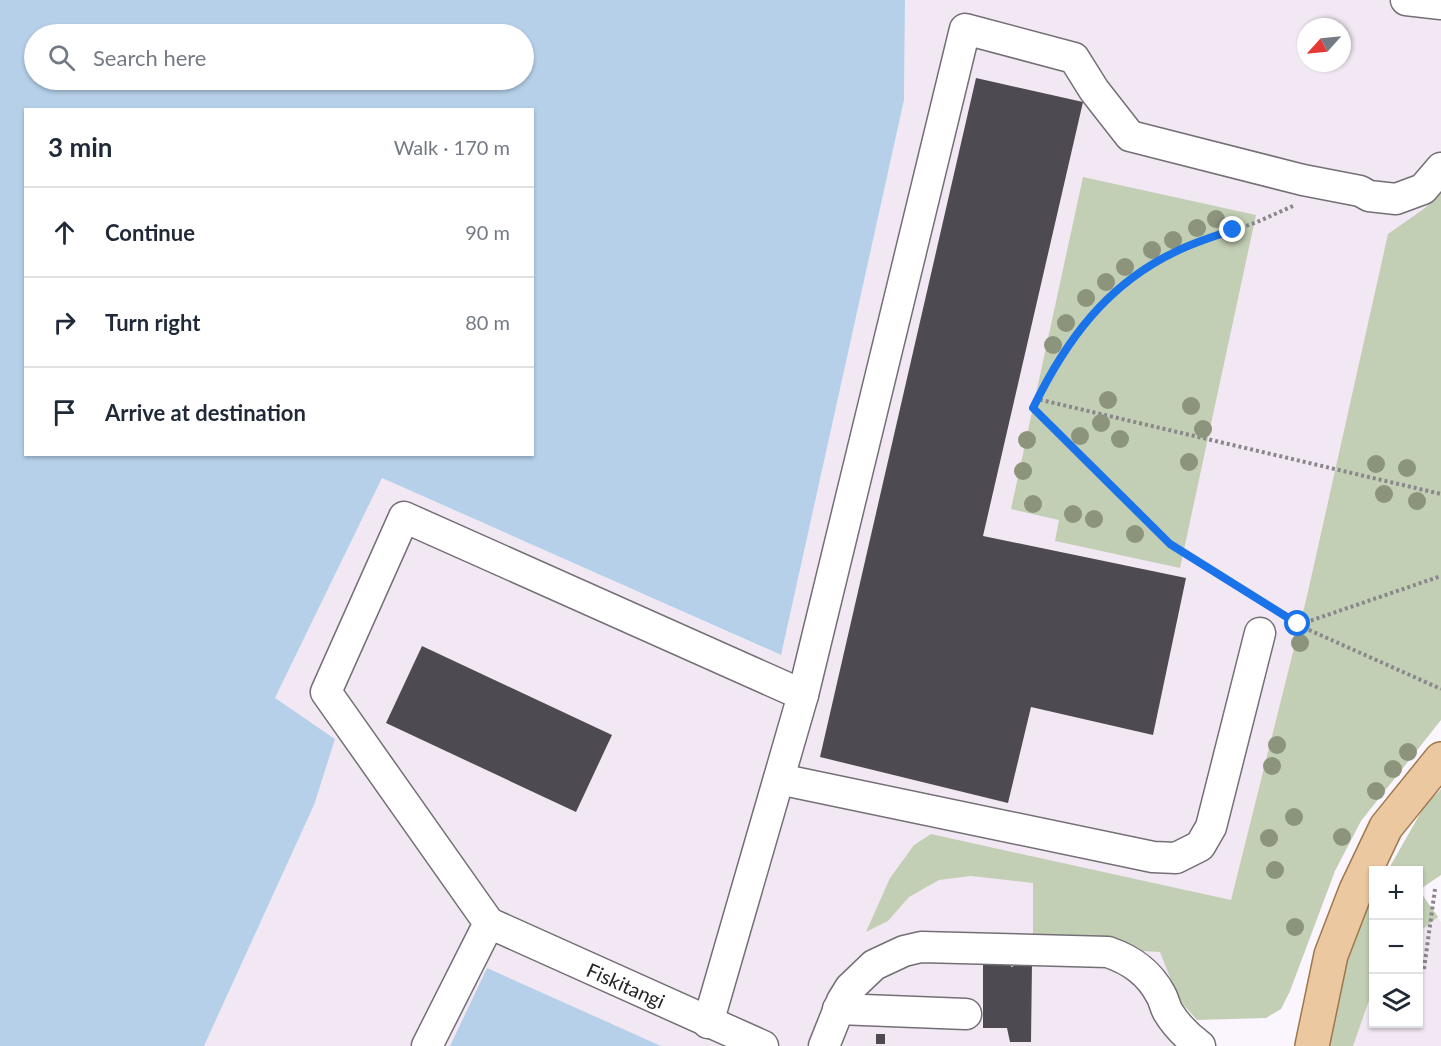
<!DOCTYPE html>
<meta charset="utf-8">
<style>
:root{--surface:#fff;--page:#f6f6f7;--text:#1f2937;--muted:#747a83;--line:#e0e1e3}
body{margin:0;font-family:Lato,sans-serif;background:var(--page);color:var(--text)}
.controls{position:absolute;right:18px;bottom:18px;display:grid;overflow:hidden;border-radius:0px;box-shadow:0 2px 4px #0004}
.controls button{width:54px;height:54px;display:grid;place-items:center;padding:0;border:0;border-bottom:2px solid var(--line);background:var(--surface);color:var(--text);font:30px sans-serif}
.compass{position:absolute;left:1297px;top:18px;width:54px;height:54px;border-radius:50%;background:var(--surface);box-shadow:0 2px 4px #0004;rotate:243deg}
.stop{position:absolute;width:18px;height:18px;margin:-14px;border:4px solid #1a73e8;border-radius:50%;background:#fff}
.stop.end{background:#1a73e8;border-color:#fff;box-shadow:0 2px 6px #0008}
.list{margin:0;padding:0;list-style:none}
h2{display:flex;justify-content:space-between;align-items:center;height:78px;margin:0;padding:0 24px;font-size:26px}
h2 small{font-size:20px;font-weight:400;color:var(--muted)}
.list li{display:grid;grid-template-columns:39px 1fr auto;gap:18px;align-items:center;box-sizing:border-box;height:90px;padding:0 24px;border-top:2px solid var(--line)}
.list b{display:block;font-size:22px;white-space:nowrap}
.list em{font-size:20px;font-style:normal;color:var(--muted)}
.icon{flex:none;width:33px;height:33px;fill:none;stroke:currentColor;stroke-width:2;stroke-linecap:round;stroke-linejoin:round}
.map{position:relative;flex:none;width:1441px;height:1046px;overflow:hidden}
.search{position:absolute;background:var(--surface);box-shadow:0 2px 4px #0004;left:24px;top:24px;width:510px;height:66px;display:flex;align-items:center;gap:15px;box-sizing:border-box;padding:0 21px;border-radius:33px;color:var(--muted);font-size:22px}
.panel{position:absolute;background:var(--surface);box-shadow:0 2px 4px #0004;left:24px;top:108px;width:510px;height:348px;border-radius:0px}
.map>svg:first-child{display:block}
.built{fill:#f2e8f4;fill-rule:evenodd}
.green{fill:#c3cfb4}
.water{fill:#b6d0ea;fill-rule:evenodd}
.building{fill:#4d4b51}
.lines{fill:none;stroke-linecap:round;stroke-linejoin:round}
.minor-casing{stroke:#736f75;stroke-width:33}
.major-casing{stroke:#9e774c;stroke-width:36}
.path{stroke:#8a878c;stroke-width:4;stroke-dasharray:3 3;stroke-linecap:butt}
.minor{stroke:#fff;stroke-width:30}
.major{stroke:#ecc8a0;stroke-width:33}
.tree{fill:#8c947c}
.route{stroke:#1a73e8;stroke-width:8}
.labels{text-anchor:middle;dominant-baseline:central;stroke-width:6;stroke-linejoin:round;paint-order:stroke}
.street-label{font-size:20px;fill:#252426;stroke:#fff}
</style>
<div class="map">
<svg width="1441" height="1046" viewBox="0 0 1441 1046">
<rect width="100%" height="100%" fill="#fbf6fd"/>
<g class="built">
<path d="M905,0H1441V203L1237,908L1173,970L1176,1046H661L487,969L450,1046H204L314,805L275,698L382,478L780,655L904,100ZM1306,27H1342V63H1306Z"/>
<path d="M1435,912L1441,922V1046H1308L1373,956L1374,1024H1418L1419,924Z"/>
</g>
<g class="green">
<path d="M1083,177L1256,215L1180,568L1055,541L1059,520L1011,509Z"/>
<path d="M1441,191V720L1361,821L1335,871L1290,991L1281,1009L1266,1018L1197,1020L1179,1000L1160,952L1033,945V883L971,876L939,880L909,897L888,921L866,932L890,878L914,845L931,834L1231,900L1307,596L1388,234L1425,208Z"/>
<path d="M1441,789V875L1419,890L1438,917L1419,932L1418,870H1388L1425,805Z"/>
<path d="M1373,897V989L1353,1046H1326L1353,933Z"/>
</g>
<g class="water">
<path d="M0,0H905L904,100L781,655L382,478L275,698L335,739L314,805L204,1046H0ZM34,34H524V80H34ZM26,110H532V454H26Z"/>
<path d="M487,968L661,1046H450Z"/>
</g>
<g class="building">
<path d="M976,78L1083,102L983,536L1186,578L1153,735L1031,707L1008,803L820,757Z"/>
<path d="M422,646L612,735L576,812L386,723Z"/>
<path d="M983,962H1011V967L1025,962H1032L1031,1042H1010L1007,1028H983Z"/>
<rect x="876" y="1034" width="9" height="10"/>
</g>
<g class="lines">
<defs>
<g id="minor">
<path d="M1406,0L1441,4"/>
<path d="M779,779L1153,857L1176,858L1200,846L1211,827L1260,633"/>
<path d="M489,923L763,1046"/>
<path d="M838,1009L966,1014"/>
<path d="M708,1023L803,695L965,29L1074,58L1094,90L1130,136L1303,180L1360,191L1369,196L1396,199L1423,189L1441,168"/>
<path d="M427,1046L489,923L326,692L404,517L803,695"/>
<path d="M824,1046L842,1001L850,988L874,965L904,951L921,947L1108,952C1131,960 1149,972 1161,995C1164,1000 1165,1007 1168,1012C1176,1025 1188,1037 1200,1046"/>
</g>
<path id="major" d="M1312,1046L1331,955L1356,890L1386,827L1441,759"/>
</defs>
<use href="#minor" class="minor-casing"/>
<use href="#major" class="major-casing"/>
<g class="path">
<path d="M1037,399L1070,341L1105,299L1128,280L1177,250L1257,222L1293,206"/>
<path d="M1270,607L1170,544L1033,408L1037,399L1441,494"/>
<path d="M1279,613L1298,625L1441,576"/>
<path d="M1298,625L1441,689"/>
<path d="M1424,969L1435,889"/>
</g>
<use href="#minor" class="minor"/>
<use href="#major" class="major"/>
</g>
<g class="tree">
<circle cx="1216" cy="219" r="9"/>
<circle cx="1197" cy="228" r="9"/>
<circle cx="1173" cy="240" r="9"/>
<circle cx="1152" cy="250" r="9"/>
<circle cx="1125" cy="267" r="9"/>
<circle cx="1106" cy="282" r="9"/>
<circle cx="1086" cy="298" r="9"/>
<circle cx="1066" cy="323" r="9"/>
<circle cx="1053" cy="345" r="9"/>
<circle cx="1108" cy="400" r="9"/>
<circle cx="1191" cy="406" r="9"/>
<circle cx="1101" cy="423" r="9"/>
<circle cx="1203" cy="429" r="9"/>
<circle cx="1080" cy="436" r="9"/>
<circle cx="1120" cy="439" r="9"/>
<circle cx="1027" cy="440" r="9"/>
<circle cx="1189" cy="462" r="9"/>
<circle cx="1376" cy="464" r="9"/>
<circle cx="1407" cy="468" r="9"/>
<circle cx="1023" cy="471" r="9"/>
<circle cx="1384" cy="494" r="9"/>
<circle cx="1417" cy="501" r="9"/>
<circle cx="1033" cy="504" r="9"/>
<circle cx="1073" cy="514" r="9"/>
<circle cx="1094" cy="519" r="9"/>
<circle cx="1135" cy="534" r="9"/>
<circle cx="1300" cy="643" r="9"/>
<circle cx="1277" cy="745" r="9"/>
<circle cx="1408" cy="752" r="9"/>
<circle cx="1272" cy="766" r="9"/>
<circle cx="1393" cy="769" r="9"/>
<circle cx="1376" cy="791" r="9"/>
<circle cx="1294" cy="817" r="9"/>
<circle cx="1342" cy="837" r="9"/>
<circle cx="1269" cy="838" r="9"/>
<circle cx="1275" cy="870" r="9"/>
<circle cx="1295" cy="927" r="9"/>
</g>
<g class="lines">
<path class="route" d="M1233,230C1215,236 1195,242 1177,251C1107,284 1066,340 1033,408L1170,544L1298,624"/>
</g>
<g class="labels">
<g class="street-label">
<text transform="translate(626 985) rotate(24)">Fiskitangi</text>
</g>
</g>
</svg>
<div class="controls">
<button>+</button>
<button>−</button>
<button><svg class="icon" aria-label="layers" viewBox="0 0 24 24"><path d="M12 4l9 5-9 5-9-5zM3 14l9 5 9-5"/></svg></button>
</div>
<svg class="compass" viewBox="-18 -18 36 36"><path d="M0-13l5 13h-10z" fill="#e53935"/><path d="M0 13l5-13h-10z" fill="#747a83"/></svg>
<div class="stop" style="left:1298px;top:624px"></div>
<div class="stop end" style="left:1233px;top:230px"></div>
<div class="search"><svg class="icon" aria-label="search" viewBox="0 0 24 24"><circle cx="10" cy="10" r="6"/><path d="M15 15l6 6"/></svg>Search here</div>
<section class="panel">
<h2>3 min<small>Walk · 170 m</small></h2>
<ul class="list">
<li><svg class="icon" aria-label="ahead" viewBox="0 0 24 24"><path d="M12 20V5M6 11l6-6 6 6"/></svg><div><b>Continue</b></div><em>90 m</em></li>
<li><svg class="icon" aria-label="right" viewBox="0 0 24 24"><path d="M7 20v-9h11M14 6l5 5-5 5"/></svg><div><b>Turn right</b></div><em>80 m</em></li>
<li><svg class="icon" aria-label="arrive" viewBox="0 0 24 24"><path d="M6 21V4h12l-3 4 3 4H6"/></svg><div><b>Arrive at destination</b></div></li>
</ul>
</section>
</div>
